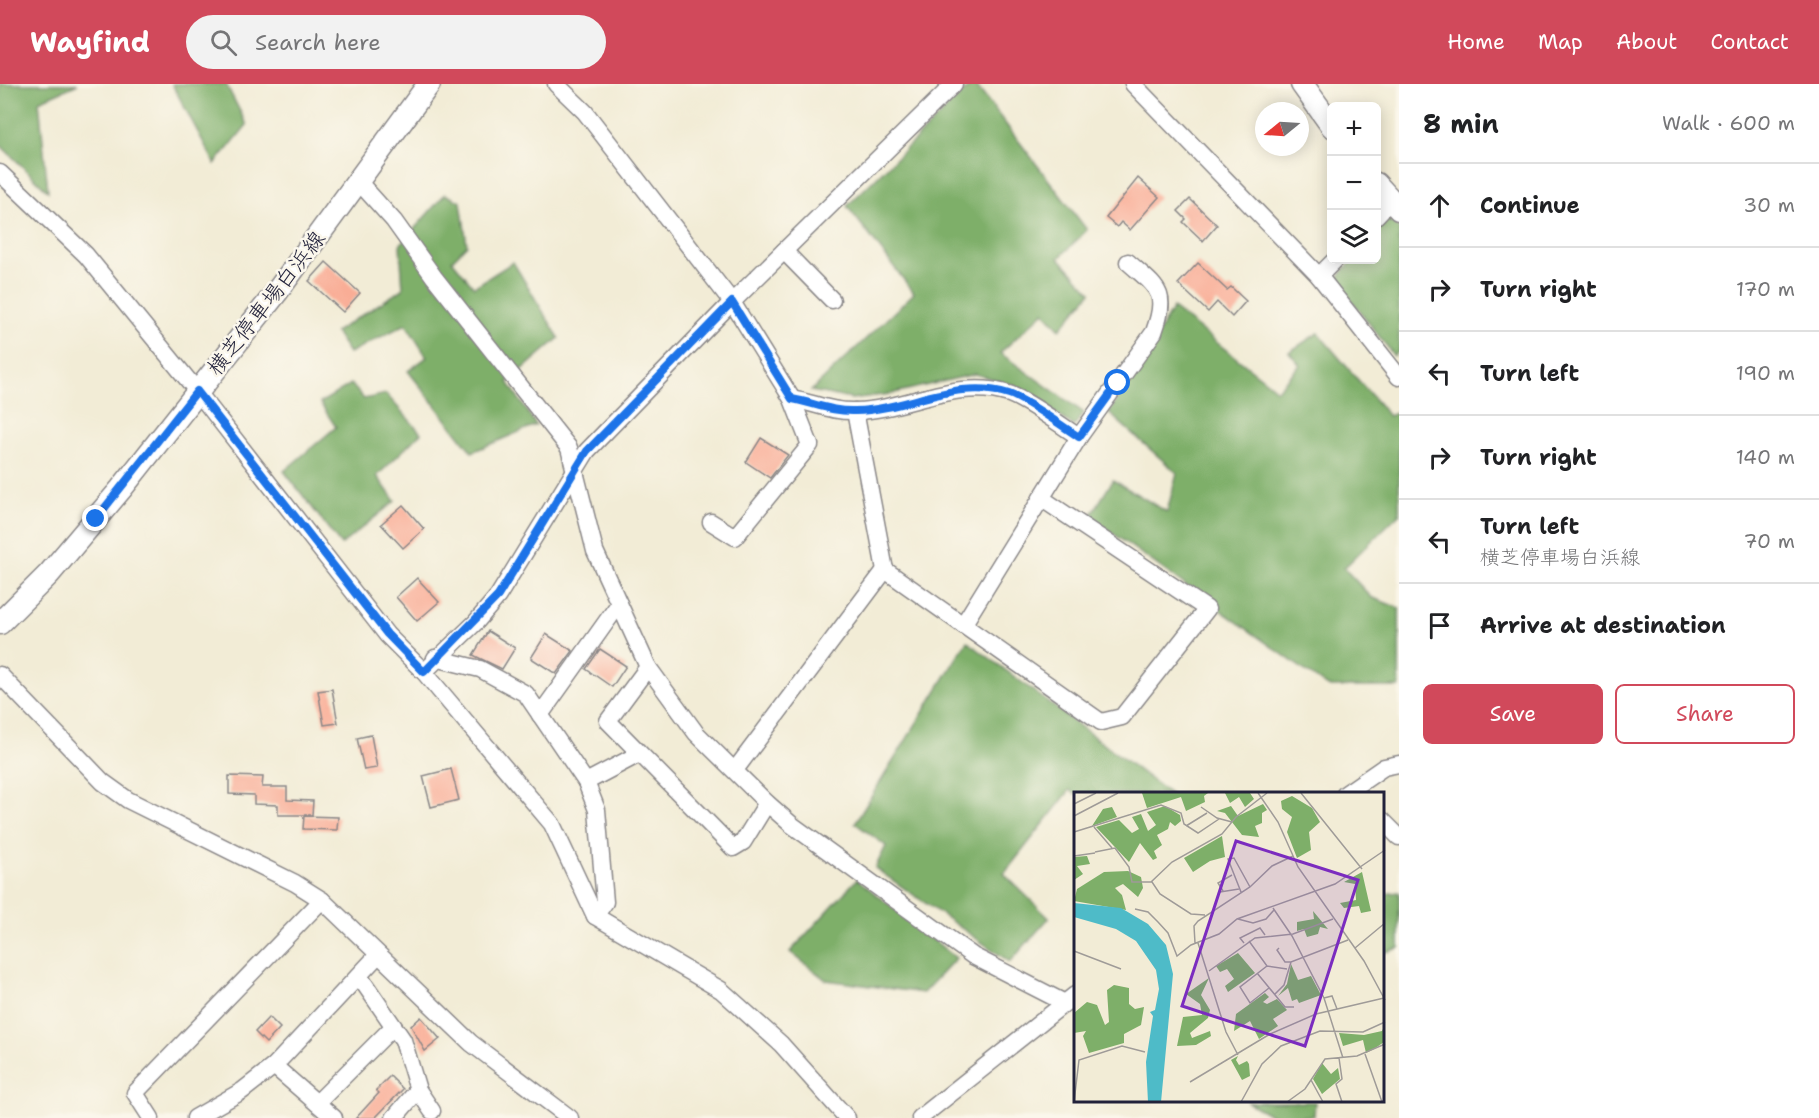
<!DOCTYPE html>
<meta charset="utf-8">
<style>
:root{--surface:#fff;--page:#f2f2f2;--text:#202124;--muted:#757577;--line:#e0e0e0;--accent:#d1495b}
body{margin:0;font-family:"Shantell Sans","Klee One",sans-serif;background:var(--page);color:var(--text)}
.controls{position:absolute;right:18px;top:18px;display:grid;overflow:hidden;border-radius:9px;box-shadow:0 3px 15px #0003}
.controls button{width:54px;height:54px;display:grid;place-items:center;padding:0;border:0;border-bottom:2px solid var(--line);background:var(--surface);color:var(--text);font:30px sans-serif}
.compass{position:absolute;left:1255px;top:18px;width:54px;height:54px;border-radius:50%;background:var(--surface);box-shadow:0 3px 15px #0003;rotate:252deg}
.stop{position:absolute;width:18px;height:18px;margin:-14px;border:4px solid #1a73e8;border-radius:50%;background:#fff}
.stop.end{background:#1a73e8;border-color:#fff;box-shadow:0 2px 6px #0008}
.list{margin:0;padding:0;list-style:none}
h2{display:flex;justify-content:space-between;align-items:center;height:78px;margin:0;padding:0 24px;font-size:26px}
h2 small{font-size:20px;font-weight:400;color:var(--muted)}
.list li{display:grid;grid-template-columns:39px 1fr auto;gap:18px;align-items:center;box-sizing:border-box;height:84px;padding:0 24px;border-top:2px solid var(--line)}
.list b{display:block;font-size:22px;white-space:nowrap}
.list p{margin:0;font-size:20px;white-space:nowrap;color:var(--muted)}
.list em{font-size:20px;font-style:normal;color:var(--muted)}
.actions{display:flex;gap:12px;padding:18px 24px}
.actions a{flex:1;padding:14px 0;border:2px solid var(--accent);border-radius:9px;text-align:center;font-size:21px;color:var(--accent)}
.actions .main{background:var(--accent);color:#fff}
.icon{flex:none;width:33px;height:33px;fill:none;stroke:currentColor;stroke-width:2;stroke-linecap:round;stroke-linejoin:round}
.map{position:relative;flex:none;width:1399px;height:1034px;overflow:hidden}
header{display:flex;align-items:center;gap:36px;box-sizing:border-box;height:84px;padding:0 30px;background:var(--accent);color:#fff}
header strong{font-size:28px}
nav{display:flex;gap:33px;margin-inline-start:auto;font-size:21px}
.search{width:420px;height:54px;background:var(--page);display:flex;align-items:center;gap:15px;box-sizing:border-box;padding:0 21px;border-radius:33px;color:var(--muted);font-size:22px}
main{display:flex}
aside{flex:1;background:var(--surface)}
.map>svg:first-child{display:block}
.forest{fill:#7eaf69;stroke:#506852;stroke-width:1.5}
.building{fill:#f9ad96}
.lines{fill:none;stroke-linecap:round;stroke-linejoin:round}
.street-casing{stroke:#8a8788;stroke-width:19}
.secondary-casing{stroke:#8a8788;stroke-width:25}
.street{stroke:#fff;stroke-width:16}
.secondary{stroke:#fff;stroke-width:22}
.route{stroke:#1a73e8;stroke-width:8}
.labels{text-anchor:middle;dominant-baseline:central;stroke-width:5;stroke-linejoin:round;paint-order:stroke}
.street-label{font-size:22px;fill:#22223b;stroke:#fbf7ec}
.inset-road{fill:none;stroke:#9f9b98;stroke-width:1.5}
.view{fill:#7b2cbf;fill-opacity:0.15;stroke:#7b2cbf;stroke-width:3}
.inset-edge{fill:none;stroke:#22223b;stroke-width:3}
</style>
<header>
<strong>Wayfind</strong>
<div class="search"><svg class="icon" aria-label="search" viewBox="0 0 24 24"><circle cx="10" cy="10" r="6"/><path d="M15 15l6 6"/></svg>Search here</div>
<nav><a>Home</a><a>Map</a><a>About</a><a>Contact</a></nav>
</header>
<main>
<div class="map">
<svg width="1399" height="1034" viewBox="0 0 1399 1034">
<rect width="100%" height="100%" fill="#fbf7ec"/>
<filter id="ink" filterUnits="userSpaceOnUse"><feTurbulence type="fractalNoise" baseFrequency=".0167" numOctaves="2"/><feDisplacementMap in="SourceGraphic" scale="12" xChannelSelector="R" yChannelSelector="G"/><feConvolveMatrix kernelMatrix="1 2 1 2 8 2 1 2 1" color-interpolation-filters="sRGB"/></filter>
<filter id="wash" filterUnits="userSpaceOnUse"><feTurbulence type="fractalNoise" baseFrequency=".008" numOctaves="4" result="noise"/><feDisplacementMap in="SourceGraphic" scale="24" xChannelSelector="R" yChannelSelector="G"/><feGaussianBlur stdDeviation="1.35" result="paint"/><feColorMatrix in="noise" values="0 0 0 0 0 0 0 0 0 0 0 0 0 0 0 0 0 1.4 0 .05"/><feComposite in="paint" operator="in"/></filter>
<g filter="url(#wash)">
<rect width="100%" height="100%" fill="#f2ecd6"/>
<g class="forest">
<path d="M0,0H78L39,17L48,107L0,61Z"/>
<path d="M172,0H226L247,41L215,80Z"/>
<path d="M972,0H975L1087,146L1059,174L1091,208L1060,245L1044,228L1000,269L1084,329L1074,342L1013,301L975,290L890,310L852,315L811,307L914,209L847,122Z"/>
<path d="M445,110L461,118L467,161L452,176L474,203L513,178L559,254L508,298L536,341L472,368L408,287L427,273L406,240L349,269L335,248L403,205L400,161Z"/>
<path d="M1387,133L1399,145V267L1394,272L1336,196L1352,176H1376L1377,145Z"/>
<path d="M1173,224L1277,306L1300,281L1289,268L1318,249L1389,332L1399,327V430L1344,484L1371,513L1399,524V603H1328L1090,433L1113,396L1167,428L1177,389L1109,329Z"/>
<path d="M351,300L364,315L386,310L421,349L377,392L395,417L341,461L284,387L336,343L320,319Z"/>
<path d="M967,557L1170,710H1075L1070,706L1004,790L1049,834L1010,878L875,784L886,762L855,739Z"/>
<path d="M857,795L956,874L923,909L826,896L790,868Z"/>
<path d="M1399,808V864L1383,869V810Z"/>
<path d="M1247,1018H1315L1314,1032L1276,1034Z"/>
</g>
<g id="blocks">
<g class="building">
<path d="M1138,94L1159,113L1130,146L1121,138L1117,143L1106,134Z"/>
<path d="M1190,115L1217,141L1203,157L1183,138L1186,135L1178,127Z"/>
<path d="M326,178L360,209L343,228L309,197Z"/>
<path d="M1198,179L1227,206L1231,203L1246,217L1232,233L1217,218L1208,228L1178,200Z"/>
<path d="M761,354L788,371L770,394L746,378Z"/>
<path d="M403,421L424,445L403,464L381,440Z"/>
<path d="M417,494L439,518L417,537L396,513Z"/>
<path d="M488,547L515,564L502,585L473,571Z"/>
<path d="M546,550L573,567L556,590L531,574Z"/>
<path d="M600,565L626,582L612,603L586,585Z"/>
<path d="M332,605L338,639L324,641L318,607Z"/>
<path d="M371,651L377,684L364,686L357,654Z"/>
<path d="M451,685L459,716L431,723L423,692Z"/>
<path d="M229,692L263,693L262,703H287V716L313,717L312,731H278V721L254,720V711L229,710Z"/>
<path d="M304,732L338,733L337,746L303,745Z"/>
<path d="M269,933L280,944L266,959L255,948Z"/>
<path d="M421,933L440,955L425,967L411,942Z"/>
<path d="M390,992L403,1005L375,1034H356L379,1009L376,1006Z"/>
</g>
</g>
</g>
<g filter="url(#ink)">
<use href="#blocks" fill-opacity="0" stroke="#8a8788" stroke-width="1.5"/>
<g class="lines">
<defs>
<g id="street">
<path d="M556,0L585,28L732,218L792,315L810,361L735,453L711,438"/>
<path d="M1133,0L1319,192L1399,293"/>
<path d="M0,89L86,171L197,307L387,551L424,588L552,740L595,832L721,906L781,960L847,1034"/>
<path d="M358,97L394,137L434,193L569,364L595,467L648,583L696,649L767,719L792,741L973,872L1065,919"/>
<path d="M1376,132L1391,116"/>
<path d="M784,167L832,216"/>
<path d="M1319,192L1335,176"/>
<path d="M792,315C814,319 833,328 855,327C907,326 957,293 1009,310C1029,317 1060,341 1079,353"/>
<path d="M855,327L885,486L1101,638L1122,633L1207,525L1041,414"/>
<path d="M963,541L1079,353L1154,248C1169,207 1157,204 1128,178"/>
<path d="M435,574L480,585L526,610L586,698L597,726L605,818L595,832"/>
<path d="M648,583L608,637L733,764L743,758L767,719"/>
<path d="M424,588L476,538L498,512L587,367L732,218L954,0"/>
<path d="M0,591L103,698L128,716L295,799L322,816L471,959L570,1034"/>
<path d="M540,631L619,520"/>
<path d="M735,686L885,486"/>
<path d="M586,698L639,670"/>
<path d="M1345,710L1384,683L1399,680"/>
<path d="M1382,736L1399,753"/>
<path d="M359,892L403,956L418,1006L432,1027"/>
<path d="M274,982L334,1034"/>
<path d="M317,1019L393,943"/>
<path d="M151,1034L135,1009L322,816"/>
<path d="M195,1034L242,1007L274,982L378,871"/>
<path d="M394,1034L418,1006"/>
<path d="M920,1034L1075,911"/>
</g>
<g id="secondary">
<path d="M1302,0L1332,42"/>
<path d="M1376,100L1399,125"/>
<path d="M0,539L49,490L121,405L276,209L429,0"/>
</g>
</defs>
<use href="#street" class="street-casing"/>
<use href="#secondary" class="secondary-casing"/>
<use href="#street" class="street"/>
<use href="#secondary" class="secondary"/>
</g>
</g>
<g class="lines" filter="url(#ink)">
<path class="route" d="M96,435L197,307L387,550L424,588L498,512L587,367L732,218L792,315C814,319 832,328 855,327C907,326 957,293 1009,310C1029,317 1060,341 1079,353L1118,299"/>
</g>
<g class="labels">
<g class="street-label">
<text transform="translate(266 219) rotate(-52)">横芝停車場白浜線</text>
</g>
</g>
<g transform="translate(1074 708)">
<rect width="310" height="310" fill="#f2ecd6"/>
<path d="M68,1H134L130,4L131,10L112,19L107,5L73,16ZM151,1H176L180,7L171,15L165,5L156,11ZM218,4L238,16L246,30L235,40L237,58L223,66L213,40L218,25L208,17L207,9ZM189,12L193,18L188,21V31L181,34L185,45L168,43L151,21L143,19L157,14L164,24ZM91,14L106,23L107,29L101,34L96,30L94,37L83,43L88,53L80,59L83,66L79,68L66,51L55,70L22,35L45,28L58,41L65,37L58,25L67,22L74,39L82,33L73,20ZM38,15L43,25L18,34L29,17ZM148,44L151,65L136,69L119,80L110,66ZM13,64L16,72L3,74L9,82L0,88V65ZM54,79L67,85L69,96L64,105L49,92L41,96L48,103L52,118L0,109L3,97L30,80ZM288,80L297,119L287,121L285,114L270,116L266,111L282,108L281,92L270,90ZM239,119L254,137L246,135L244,142L233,145L230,137L223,139V130L240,127ZM164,161L181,181L154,200L151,194L160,187L153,177L146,180L142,174ZM217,172L224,188L237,184L247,203L225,211L223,207L218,209L214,196L204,204L213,192ZM135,186L127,203L136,218L134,226L116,241L118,246L136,239L137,244L122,253L103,254L109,225L128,223L126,212L112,202ZM40,193L55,196V212L61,217L70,215L67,233L50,242V251L15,261L9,244L12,239L0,241V221L13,210L23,213L31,233L35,230L33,198ZM191,201L195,205L189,210L193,212L203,207L213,218L199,227L204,234L185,247L176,229L160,239L162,222ZM310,235V250L300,257L292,261L289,248L269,254L265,241L290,243L308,239ZM164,264L162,268L165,273L173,269L175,272L176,284L168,288L157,268ZM248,271L257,282L264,276L266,287L248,302L239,287Z" fill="#7eaf69"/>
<path d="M0,111L47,116L74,132L92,153L99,182L87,310H74L72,270L79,224L76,220L81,218L85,197L82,178L62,149L42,137L0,125Z" fill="#4ebbc8"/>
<path class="inset-road" d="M184,1L204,30L224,75L290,169L311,208M227,1L288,77M0,12L22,1M127,15L143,26L158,30M0,24L44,1M112,34L133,21M20,35L38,56M0,40L87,13L107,21L110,32L124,41L145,27M21,60L41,56L55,75L58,90H77L98,70L148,42L162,25L193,1M0,64L21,61M78,90L86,102L117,122L131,123M149,99L144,91L158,83M146,100L165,97M167,100L154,67L160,66L176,95M199,116L218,144L250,206L269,266M61,117L74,120L84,130L94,141L103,164L117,153L145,142L163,127L261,92L311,58M164,127L179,131L192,127L200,118M175,149L193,174M121,151L120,134L124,129L176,95L198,74L219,64M124,151L152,240L164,263M170,151L166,146L186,136L191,143M205,156L203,158L211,170H217L274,148M281,156L311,131M0,159L47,177M135,179L181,146L219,142L259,127M183,181L211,215H220M195,196L176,211L166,195L193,174L213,177M201,202L210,193L217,170M250,206L258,204L263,217M291,262L308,310M265,266L268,287L262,292L268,310M237,288L249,310M116,290L196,242L242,222L310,206M0,310L5,268L48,254L71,260M167,310L188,272L207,254L246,239L289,240L311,230M213,310L231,297L251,267L283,264L311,252"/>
<path class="view" d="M162,49L284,88L231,254L108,214Z"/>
<rect width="310" height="310" class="inset-edge"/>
</g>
</svg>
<div class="controls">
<button>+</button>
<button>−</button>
<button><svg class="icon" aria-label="layers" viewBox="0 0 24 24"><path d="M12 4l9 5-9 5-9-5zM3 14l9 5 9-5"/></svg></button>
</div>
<svg class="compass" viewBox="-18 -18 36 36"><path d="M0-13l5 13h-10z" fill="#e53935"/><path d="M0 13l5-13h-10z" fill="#757577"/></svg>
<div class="stop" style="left:1118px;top:299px"></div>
<div class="stop end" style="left:96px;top:435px"></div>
</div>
<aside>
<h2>8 min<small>Walk · 600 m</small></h2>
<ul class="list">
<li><svg class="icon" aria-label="ahead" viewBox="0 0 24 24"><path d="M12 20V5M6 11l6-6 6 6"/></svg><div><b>Continue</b></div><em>30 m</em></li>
<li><svg class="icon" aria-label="right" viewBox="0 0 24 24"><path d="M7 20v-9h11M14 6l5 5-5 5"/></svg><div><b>Turn right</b></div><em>170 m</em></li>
<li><svg class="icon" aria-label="left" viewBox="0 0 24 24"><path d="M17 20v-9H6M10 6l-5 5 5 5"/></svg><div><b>Turn left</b></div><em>190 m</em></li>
<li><svg class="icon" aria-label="right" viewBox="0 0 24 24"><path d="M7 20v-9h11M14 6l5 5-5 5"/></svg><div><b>Turn right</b></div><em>140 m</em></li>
<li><svg class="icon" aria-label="left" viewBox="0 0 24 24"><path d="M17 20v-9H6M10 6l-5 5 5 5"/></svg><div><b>Turn left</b><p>横芝停車場白浜線</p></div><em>70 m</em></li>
<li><svg class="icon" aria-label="arrive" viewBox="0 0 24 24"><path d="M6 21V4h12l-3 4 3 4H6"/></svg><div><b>Arrive at destination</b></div></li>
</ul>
<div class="actions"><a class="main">Save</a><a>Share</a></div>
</aside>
</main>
